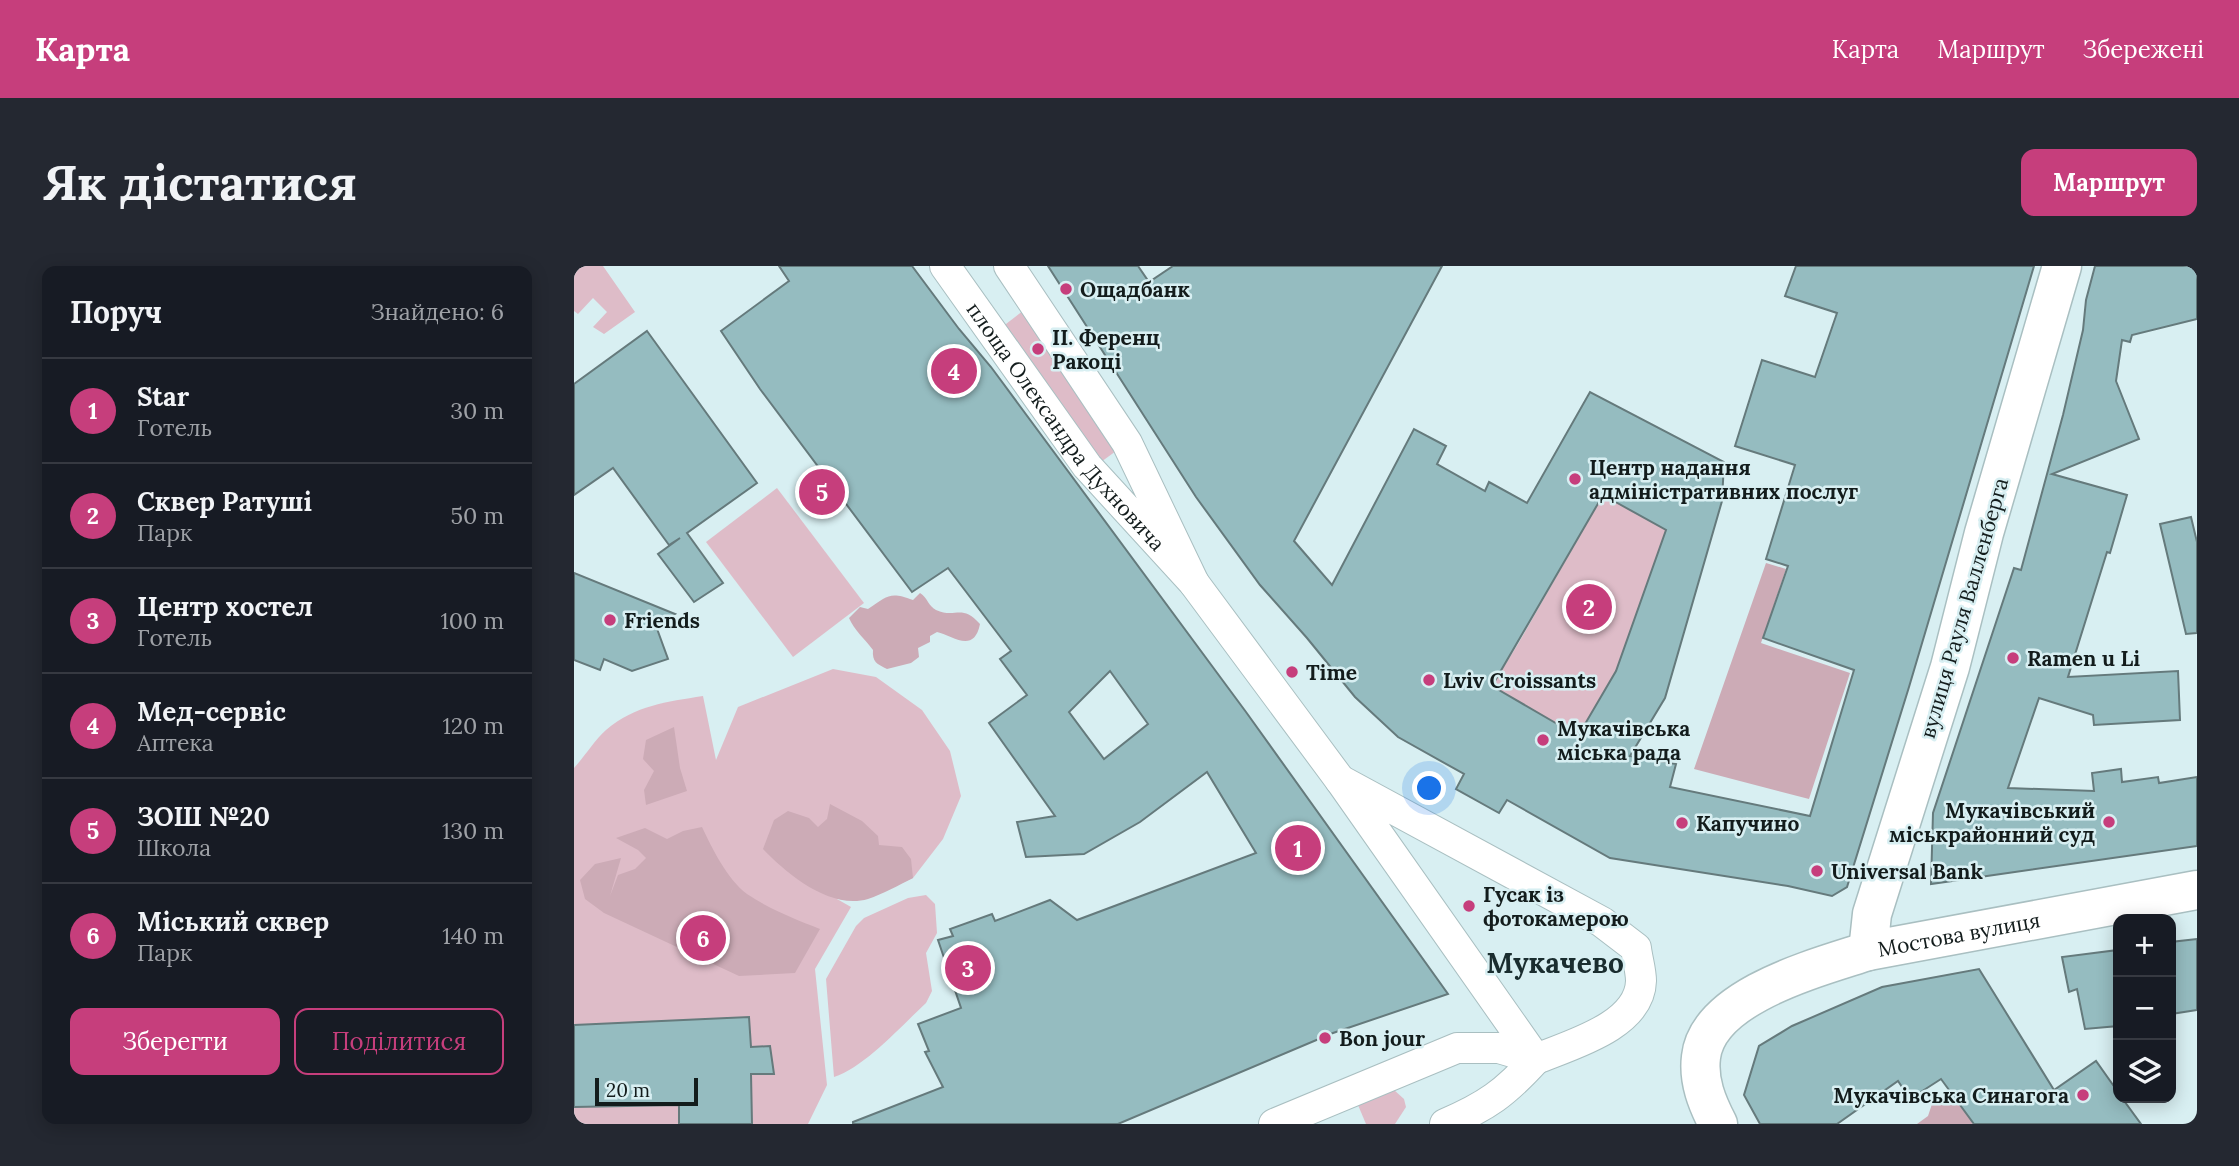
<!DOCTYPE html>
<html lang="uk">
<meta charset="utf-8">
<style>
:root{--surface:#171b24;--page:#242831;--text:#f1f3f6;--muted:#9ea1a6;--line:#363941;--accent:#c63e7c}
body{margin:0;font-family:Lora,serif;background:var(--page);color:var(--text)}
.controls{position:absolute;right:21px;bottom:21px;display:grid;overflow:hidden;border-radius:14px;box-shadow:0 4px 18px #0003}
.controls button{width:63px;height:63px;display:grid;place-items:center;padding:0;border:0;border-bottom:2px solid var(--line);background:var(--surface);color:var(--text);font:35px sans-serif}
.scale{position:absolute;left:21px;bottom:18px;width:103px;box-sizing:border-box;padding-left:7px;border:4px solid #131c1c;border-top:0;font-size:19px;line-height:24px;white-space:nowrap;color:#131c1c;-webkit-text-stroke:5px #d8eff2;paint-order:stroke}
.you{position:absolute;left:856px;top:523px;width:24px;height:24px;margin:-18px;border:5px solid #fff;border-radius:50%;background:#1a73e8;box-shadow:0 0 0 10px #1a73e833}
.badge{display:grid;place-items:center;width:46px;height:46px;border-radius:50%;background:var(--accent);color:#fff;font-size:23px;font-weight:700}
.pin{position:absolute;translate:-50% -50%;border:4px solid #fff;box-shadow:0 2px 7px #0006}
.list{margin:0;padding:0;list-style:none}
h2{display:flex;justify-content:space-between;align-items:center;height:91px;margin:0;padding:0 28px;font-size:30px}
h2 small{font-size:23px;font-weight:400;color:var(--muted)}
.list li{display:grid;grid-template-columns:46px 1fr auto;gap:21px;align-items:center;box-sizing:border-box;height:105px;padding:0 28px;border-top:2px solid var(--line)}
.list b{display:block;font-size:26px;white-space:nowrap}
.list p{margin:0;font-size:23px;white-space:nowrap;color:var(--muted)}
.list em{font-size:23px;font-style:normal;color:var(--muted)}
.actions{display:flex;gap:14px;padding:21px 28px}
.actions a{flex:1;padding:16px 0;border:2px solid var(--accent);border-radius:14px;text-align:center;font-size:24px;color:var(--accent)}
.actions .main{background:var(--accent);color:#fff}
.icon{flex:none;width:38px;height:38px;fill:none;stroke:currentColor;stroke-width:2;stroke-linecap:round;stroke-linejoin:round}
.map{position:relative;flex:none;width:1623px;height:858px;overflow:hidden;border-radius:14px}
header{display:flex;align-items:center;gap:42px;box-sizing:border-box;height:98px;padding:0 35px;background:var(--accent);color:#fff}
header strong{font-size:33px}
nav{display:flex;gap:38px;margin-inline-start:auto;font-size:24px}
.intro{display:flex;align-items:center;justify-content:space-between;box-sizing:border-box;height:168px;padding:0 42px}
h1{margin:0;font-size:49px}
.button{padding:18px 32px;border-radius:14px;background:var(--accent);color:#fff;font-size:24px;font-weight:700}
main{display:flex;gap:42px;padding:0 42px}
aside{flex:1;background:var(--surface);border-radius:14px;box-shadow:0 4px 18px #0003}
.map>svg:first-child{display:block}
.green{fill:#debcc8}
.forest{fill:#ccabb6}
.building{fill:#95bcc0;stroke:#657a7c;stroke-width:2;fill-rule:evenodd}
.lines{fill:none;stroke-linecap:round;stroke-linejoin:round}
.pedestrian-casing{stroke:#a9bfc1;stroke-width:32}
.minor-casing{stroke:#a9bfc1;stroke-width:41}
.tertiary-casing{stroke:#a9bfc1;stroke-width:41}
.pedestrian{stroke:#fff;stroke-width:30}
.minor{stroke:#fff;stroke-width:38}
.tertiary{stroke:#fff;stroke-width:38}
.poi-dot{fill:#c63e7c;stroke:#d8eff2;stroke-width:2.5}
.labels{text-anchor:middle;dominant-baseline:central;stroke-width:5;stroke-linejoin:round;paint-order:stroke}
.poi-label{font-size:21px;font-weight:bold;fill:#131c1c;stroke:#d8eff2;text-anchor:start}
.street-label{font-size:21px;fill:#131c1c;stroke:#d8eff2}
.district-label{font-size:28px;font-weight:bold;fill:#1a2d2f;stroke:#d8eff2}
</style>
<header>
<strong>Карта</strong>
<nav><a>Карта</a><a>Маршрут</a><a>Збережені</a></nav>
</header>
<div class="intro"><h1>Як дістатися</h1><a class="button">Маршрут</a></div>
<main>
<aside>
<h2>Поруч<small>Знайдено: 6</small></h2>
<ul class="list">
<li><span class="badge">1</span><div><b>Star</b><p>Готель</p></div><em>30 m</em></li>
<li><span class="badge">2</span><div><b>Сквер Ратуші</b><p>Парк</p></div><em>50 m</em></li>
<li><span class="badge">3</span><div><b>Центр хостел</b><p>Готель</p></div><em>100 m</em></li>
<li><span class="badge">4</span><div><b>Мед-сервіс</b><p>Аптека</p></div><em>120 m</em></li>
<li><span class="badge">5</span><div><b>ЗОШ №20</b><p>Школа</p></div><em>130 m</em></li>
<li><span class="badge">6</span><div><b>Міський сквер</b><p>Парк</p></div><em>140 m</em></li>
</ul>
<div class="actions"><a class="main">Зберегти</a><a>Поділитися</a></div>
</aside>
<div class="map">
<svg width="1623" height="858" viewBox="0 0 1623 858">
<rect width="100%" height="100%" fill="#d8eff2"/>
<g class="green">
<path d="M0,0H29L61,46L30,68L19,61L33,46L19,32L4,48L0,45Z"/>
<path d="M459,37L553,177L516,204L419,68Z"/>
<path d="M203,222L290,337L219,391L132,276Z"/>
<path d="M1029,229L1092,264L1042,405L989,495L974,486L989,461L939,432L924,456L902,445L944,378Z"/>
<path d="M259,403L302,411L348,444L376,485L387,530L369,573L339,612L292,633H263L277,641L241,703L253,819L234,858H0V502C11,490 20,475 32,464C62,439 92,436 129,430L142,494L164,441Z"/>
<path d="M352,629L361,638L363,667L352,687L358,725L352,737C327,760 291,801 260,811L252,713L282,660L290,652L334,632Z"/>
<path d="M820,824L830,833L832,841L821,858H792L784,839Z"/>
</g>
<g class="forest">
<path d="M1192,297L1212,303L1187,377L1276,407L1235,533L1120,503Z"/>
<path d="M346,327C354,332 354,340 362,344C382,353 387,337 406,358C400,388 379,370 363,366L356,370V376L344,382L345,391L337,397L313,403C303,398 298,396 299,384C291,373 280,364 275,352L286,341L294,343C314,330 315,325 339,334Z"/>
<path d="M100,461L106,502L113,525L72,539L70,524L80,505L69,493L72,474Z"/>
<path d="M256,538L288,555L304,570L305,579L328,581L337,593L339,612C325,619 309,628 294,633C256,644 213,608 189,583L200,554L214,545L235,552L244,561L253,553Z"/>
<path d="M128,561C138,582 153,613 173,628C195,643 221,653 246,663L221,707L165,710L30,647L11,633L6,614L21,598L47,592L36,630L44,609L61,603L72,592L64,584L42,572L71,562L93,573L109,565Z"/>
<path d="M1381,832L1391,846L1408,850L1414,858H1343L1354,850L1358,838Z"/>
</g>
<g class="building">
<path d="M205,0H338L385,63L417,101L672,446L874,728L759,767L544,858H279V856L369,821L351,786L355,785L344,758L387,742L364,674L379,670L376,663L418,648L421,655L476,634L503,654L682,587L633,506L566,556L510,588L452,591L443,556L481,550L415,457L453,429L426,393L437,385L374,302L338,326L186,123L147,65L215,15ZM536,405L574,458L530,493L495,446Z"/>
<path d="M474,0H564L575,16L599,0H868L720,275L758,319L840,163L872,180L863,198L911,225L915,216L953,237L1016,126L1150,196L1148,235L1091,432L1056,490L1102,498L1096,521L1236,550L1280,404L1189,372L1214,300L1192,293L1221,199L1161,180L1188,94L1241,111L1263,47L1211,30L1222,0H1460L1335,421L1273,621L1258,630L1214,620L1036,592L933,534L925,547L882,523L890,508L824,471L781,431L733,372L686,319L622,231ZM1029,229L1092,264L1042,405L1004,470L918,420Z"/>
<path d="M1521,0H1623V53L1558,69L1556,76L1548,74L1542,115L1565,173L1478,208L1553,229L1536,287L1533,286L1494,411L1604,405L1606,454L1520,459L1519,449L1465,432L1434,522L1520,525L1518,507L1547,503L1548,516L1584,511L1585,517L1623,511V580L1357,618L1359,547L1440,302L1447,304L1489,149L1509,64L1512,34Z"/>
<path d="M73,65L183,217L113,267L149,317L120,336L84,288L106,272L95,279L39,202L0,229V118Z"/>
<path d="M1617,251L1623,276V367L1612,368L1586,258Z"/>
<path d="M0,307L101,348L82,360L94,393L58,405L30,393L26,404L0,394Z"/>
<path d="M1623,673V744L1597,748V676Z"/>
<path d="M1544,684V760L1511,763L1503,723L1495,726L1488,691Z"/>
<path d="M1405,703L1480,824L1522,795L1544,826V832H1548L1567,858H1400L1367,813L1336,833L1324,815L1263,858H1186L1170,829L1185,780L1218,760L1308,721Z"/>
<path d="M175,751L177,781L196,780L200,808H177L178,858H105V839L0,841V759Z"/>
</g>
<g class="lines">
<defs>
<g id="pedestrian">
<path id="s1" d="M371,0L513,200L620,317L553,177L435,0"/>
<path d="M620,317L766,514"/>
<path d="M766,514L1028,656L1062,682C1063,692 1067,704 1067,715C1066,760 996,779 962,793Z"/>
<path d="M700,858L883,782H925L962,793C931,827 913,840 871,858"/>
</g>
<path id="minor" d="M1144,858C1133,837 1124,815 1127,791C1134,729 1246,701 1294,685"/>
<g id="tertiary">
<path id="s2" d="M1488,0L1410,267L1376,401L1298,648L1294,685L1623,624"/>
</g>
</defs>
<use href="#pedestrian" class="pedestrian-casing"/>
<use href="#minor" class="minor-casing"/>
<use href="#tertiary" class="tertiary-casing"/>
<use href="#pedestrian" class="pedestrian"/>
<use href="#minor" class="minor"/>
<use href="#tertiary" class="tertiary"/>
</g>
<g class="poi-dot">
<circle cx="492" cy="23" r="7"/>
<circle cx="464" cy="83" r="7"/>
<circle cx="1001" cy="213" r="7"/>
<circle cx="36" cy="354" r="7"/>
<circle cx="1439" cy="392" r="7"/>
<circle cx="718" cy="406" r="7"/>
<circle cx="855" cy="414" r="7"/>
<circle cx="969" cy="474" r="7"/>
<circle cx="1535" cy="556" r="7"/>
<circle cx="1108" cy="557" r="7"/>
<circle cx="1243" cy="605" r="7"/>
<circle cx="895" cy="640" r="7"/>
<circle cx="751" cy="772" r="7"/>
<circle cx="1509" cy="829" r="7"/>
</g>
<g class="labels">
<g class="poi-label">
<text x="506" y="23">Ощадбанк</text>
<text x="478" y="71">II. Ференц<tspan x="478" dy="24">Ракоці</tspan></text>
<text x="1015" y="201">Центр надання<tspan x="1015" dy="24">адміністративних послуг</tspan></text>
<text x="50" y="354">Friends</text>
<text x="1453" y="392">Ramen u Li</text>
<text x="732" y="406">Time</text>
<text x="869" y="414">Lviv Croissants</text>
<text x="983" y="462">Мукачівська<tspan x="983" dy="24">міська рада</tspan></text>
<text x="1521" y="544" text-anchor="end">Мукачівський<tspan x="1521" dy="24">міськрайонний суд</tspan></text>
<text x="1122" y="557">Капучино</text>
<text x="1257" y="605">Universal Bank</text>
<text x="909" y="628">Гусак із<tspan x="909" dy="24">фотокамерою</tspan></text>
<text x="765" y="772">Bon jour</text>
<text x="1495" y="829" text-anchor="end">Мукачівська Синагога</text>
</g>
<g class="street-label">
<text stroke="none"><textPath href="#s1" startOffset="201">площа Олександра Духновича</textPath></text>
<text transform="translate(1390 342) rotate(-74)">вулиця Рауля Валленберга</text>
<text stroke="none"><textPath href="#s2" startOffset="805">Мостова вулиця</textPath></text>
</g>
<g class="district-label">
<text x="981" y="697">Мукачево</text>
</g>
</g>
</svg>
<div class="controls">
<button>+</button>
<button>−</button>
<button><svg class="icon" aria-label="layers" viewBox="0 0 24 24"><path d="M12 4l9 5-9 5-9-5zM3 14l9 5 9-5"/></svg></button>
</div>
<div class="scale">20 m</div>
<div class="you"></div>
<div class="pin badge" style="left:724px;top:582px">1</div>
<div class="pin badge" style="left:1015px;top:341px">2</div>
<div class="pin badge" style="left:394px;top:702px">3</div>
<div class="pin badge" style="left:380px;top:105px">4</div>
<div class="pin badge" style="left:248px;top:226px">5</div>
<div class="pin badge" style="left:129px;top:672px">6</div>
</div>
</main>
